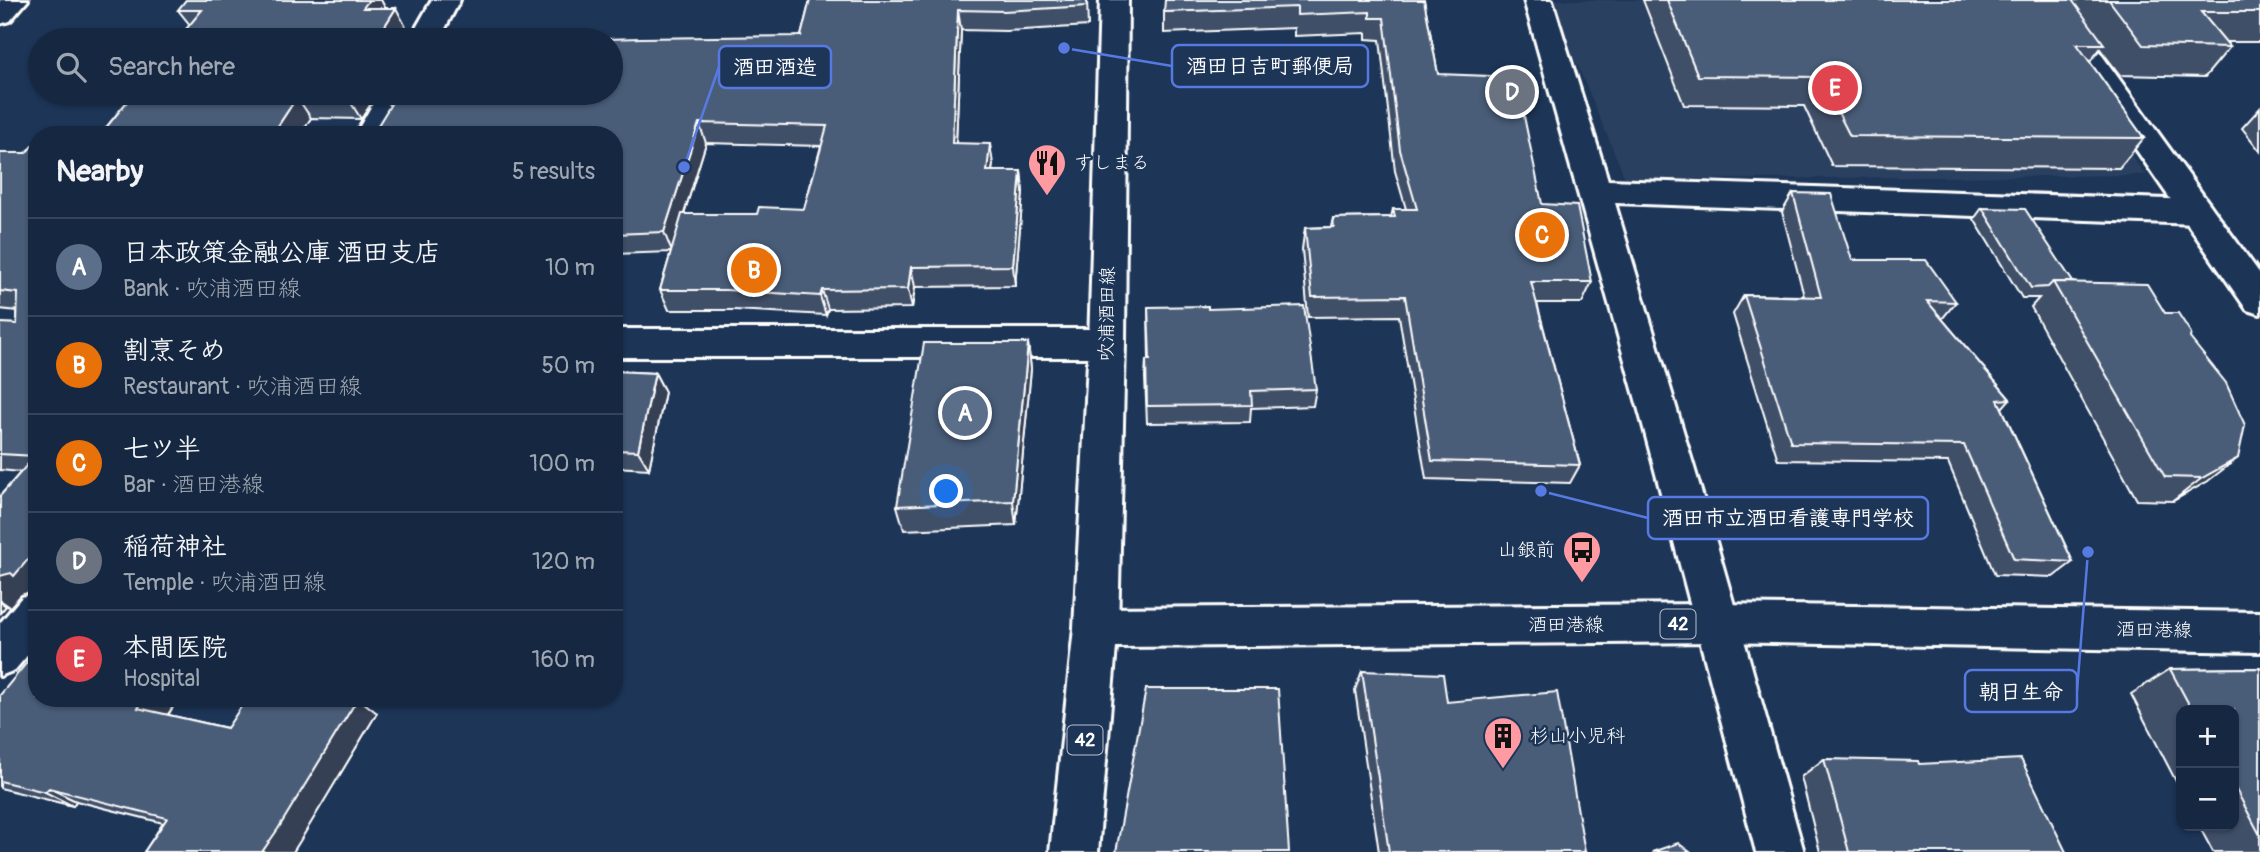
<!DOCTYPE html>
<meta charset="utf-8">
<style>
:root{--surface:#162841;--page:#1f3048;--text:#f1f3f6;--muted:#9ea6b1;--line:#35445a;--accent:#ff9aa2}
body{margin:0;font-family:Pangolin,"Klee One",sans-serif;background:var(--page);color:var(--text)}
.controls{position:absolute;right:21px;bottom:21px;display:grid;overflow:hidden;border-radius:14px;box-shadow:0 2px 5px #0004}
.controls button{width:63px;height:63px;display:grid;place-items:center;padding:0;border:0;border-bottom:2px solid var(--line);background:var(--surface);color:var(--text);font:35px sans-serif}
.you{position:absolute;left:947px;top:492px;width:24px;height:24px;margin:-18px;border:5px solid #fff;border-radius:50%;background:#1a73e8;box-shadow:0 0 0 10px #1a73e833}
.badge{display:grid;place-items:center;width:46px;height:46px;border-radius:50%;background:var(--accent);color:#fff;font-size:23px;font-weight:700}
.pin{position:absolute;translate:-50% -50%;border:4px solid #fff;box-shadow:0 2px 7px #0006}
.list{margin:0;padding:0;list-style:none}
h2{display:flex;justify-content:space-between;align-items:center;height:91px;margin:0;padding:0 28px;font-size:30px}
h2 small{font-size:23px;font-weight:400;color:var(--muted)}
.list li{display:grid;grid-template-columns:46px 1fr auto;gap:21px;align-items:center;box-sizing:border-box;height:98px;padding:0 28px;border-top:2px solid var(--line)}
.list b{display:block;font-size:26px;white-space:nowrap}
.list p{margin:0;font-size:23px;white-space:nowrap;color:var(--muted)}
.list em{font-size:23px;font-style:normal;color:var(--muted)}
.icon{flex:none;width:38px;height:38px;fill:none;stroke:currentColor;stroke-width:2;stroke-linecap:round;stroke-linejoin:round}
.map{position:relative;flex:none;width:2260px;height:852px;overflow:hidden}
.search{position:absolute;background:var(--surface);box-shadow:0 2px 5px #0004;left:28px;top:28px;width:595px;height:77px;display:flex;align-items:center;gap:18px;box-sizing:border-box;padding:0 24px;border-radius:38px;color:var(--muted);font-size:26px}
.panel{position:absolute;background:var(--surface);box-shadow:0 2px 5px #0004;left:28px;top:126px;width:595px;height:581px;border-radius:28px}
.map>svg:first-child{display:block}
.built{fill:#2a4161}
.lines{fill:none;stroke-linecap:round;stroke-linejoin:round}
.minor-casing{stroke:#fff;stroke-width:6}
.tertiary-casing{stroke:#fff;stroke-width:6}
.secondary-casing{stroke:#fff;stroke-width:6}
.primary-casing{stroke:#fff;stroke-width:6}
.minor{fill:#1d3557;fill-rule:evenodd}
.tertiary{fill:#1d3557;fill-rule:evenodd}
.secondary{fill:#1d3557;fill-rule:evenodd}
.primary{fill:#1d3557;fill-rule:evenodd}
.wall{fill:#405068;stroke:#fff;stroke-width:2;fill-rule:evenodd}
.shaded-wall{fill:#344155;stroke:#fff;stroke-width:2}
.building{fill:#4a5d79;stroke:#fff;stroke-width:2}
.labels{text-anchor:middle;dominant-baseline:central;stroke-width:5;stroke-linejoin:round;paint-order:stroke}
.shield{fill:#1d3557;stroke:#bbc2cd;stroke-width:2}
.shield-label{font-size:18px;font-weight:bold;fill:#fff}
.poi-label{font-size:19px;fill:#fff;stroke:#1d3557;text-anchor:start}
.street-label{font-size:19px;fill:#fff;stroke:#1d3557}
.leader{fill:none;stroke:#567ae2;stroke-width:2.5}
.callout-dot{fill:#567ae2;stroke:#1d3557;stroke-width:2.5}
.callout{fill:#1d3557;stroke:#567ae2;stroke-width:2.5}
.callout-label{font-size:21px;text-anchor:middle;font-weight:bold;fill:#fff}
</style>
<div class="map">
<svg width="2260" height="852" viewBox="0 0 2260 852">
<rect width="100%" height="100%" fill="#1d3557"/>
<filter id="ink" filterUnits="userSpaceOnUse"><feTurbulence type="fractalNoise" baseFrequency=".0143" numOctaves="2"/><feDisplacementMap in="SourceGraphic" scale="14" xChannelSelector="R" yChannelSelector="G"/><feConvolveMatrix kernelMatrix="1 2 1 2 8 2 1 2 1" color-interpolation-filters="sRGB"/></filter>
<g filter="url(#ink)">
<path class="built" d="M1550,0H2023L2145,175L1626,180Z"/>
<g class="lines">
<defs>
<g id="minor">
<path d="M0,0H28L10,21L0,24Z"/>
<path d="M432,0H460L439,40H409Z"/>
<path d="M1524,0H1552L1608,180L2197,200L2209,204L2214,212L2209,220L2197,224L1615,203L1713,531L1804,852H1756L1643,425Z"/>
<path d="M379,93H409L387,135H355Z"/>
<path d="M614,329H1107L1120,333L1125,343L1120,353L1107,357H614Z"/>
<path d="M37,592V644L15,670L0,676V623L22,597Z"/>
</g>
<path id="tertiary" d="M2033,0H2062L2260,274V314L2247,310Z"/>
<path id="secondary" d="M1100,0H1128L1125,343L1118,628L1111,642L1096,648L1081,642L1074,628L1089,343Z"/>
<path id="primary" d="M1719,604L2260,612V652L1719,642L1116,647L1098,852H1050L1074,628L1081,614L1096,608Z"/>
</defs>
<use href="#minor" class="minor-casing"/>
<use href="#tertiary" class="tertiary-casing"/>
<use href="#secondary" class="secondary-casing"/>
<use href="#primary" class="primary-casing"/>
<use href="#minor" class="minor"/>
<use href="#tertiary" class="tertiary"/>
<use href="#secondary" class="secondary"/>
<use href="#primary" class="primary"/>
</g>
<g class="wall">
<path d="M186,0H381L385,8L407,29L401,40H177L190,25L178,10Z"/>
<path d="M810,0H1087L1088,26L1006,31L961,30L956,143L993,164L992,171H1021L1023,192L1015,286L915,287L912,308L828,309L826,315L734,310H669L660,290L671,252L614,254V135L390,106L385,99L801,36ZM706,143L821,146L804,209L757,214H684Z"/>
<path d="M1424,0L1438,74L1542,204L1592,282L1582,303H1537L1580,465L1570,483L1426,479L1399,316L1308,317L1302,249L1305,228L1331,227L1333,218L1391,217L1393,209H1406L1395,171L1380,40L1366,39V33L1294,36V28L1164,33V12Z"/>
<path d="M1643,0H2260V42H2226L2230,47L2205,77L2120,75L2100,49L2090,62L2144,138L2119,168L1832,166L1804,106L1684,105Z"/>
<path d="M134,93H378L361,119L311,118L300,135H100Z"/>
<path d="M2260,108V151L2242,128Z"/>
<path d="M37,146L35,590L21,595L10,607L6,606L0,613V496L21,472L0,470V323L17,324V311L0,309V153H26Z"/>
<path d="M1793,193L1852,260L1956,302L1942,319L2010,399L2002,408L2073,562L2053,577L1995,575L1948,462L1778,460L1733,314L1744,295L1804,296L1782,212Z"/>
<path d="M1982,208L2073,282L2165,313L2190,338L2208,481L2173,501L2137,500L2031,307L2039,298H2022L1974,219Z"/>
<path d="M1148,307L1208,309L1316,389L1313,406L1251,408L1250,422L1147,423L1145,377L1146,360H1149Z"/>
<path d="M1028,343L1031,369L1016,525L904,530L897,506Z"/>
<path d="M614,371L655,373L665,392L649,469L614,467Z"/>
<path d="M2260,668V852H2213L2199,826H2234V710H2181V791L2131,694L2170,669Z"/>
<path d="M1362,671L1585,852H1379L1355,690Z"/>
<path d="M0,695L37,698H179L168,715L227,728L377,713L293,852H144L163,823L76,801L73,806L0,788Z"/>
<path d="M1824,759L1919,764L2066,852H1820L1801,777Z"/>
</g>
<g class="shaded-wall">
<path d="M357,0H381L387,11L375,28Z"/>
<path d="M396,8L407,29L401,40H376Z"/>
<path d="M958,10L961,30L955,164L952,143Z"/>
<path d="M352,93H378L361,119L348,98Z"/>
<path d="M297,97L311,118L300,135H272Z"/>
<path d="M699,123L706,143L672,252L664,232Z"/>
<path d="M990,144L993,164L989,191L987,171Z"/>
<path d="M1021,171L1023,192L1015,286L1013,266Z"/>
<path d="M911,267L915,287L912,308L908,289Z"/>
<path d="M822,290L828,309L826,315L820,296Z"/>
<path d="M1028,343L1031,369L1016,525L1013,501Z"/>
<path d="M655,373L665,392L649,469L638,451Z"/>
<path d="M2238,458L2208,481L2173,501L2202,478Z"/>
<path d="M37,549V591L35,590L21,595L10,607L0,600V576Z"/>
<path d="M0,602L6,606L0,613Z"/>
<path d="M145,698H179L162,723L138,708Z"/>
<path d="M358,698L377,713L300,841L293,852H262Z"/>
<path d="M49,788L76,801L73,806L45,792Z"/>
</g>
<g class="building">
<path d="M186,0H369L363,8H396L376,40H177L202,10H178Z"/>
<path d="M810,0H1087V6L1004,11L958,10L952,143L990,144L987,171H1021L1013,266L911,267L908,289L822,290L820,296L726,290H660L682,214H757L759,207L804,209L827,126L699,123L664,232L614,234V135H372L394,99H385L389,93H611V40H570L641,38L801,36Z"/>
<path d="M1165,0H1424L1438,74L1516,77L1542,204L1577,206L1592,282H1531L1580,465L1432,461L1405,296L1312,297L1305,228L1334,227L1333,218L1395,217L1393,209H1417L1400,150L1384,18H1370V12L1297,15V7L1164,12Z"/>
<path d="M1667,0H2072L2104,44H2077L2144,138L1850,136L1820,77L1698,76Z"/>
<path d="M2109,0H2260V12H2201L2230,47L2143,45Z"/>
<path d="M134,93H352L348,98L297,97L272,135H100Z"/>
<path d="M32,146H37V549L14,576L11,573L0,576V496L35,456L0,454V323L17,324L18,293L0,291V153H26Z"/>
<path d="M1793,193L1831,194L1852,260H1926L1956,302L1927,301L2010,399L1998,400L2073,562L2014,559L1964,445L1791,443L1744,295L1821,297Z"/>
<path d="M1982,208L2025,209L2073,282H2053L2048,287L2031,288Z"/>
<path d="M2053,282L2147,284L2165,313H2178L2191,333L2190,338L2226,383L2245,425L2238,458L2202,478L2165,477Z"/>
<path d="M1208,306V309L1304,306L1316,389L1251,391L1252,405L1147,406L1146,360H1150L1148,307Z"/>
<path d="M924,343H1028L1013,501L897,506Z"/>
<path d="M614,371L655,373L638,451L614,450Z"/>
<path d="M37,650V698H145L138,708L227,728L247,698H358L278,829L262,852H144L167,818L49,788L45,792L0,781V695Z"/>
<path d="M2260,668V835L2234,786V710H2192L2170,669Z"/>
<path d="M1362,671L1443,674L1447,702L1557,692L1585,852H1389Z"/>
<path d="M1146,689H1278L1289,852H1116Z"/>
<path d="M1824,759L1918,761L1919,764L2021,759L2066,852H1849Z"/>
<path d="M1678,843L1690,852H1652Z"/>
</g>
</g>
<defs>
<symbol id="restaurant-pin" viewBox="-11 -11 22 30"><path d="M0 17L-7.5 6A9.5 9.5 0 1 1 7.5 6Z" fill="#ff9aa2" stroke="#1d3557"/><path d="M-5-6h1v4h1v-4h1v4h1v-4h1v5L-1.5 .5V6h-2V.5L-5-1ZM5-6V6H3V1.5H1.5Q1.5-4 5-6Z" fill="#111"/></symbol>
<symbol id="bus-pin" viewBox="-11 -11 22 30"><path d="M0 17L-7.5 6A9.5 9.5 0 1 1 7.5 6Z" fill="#ff9aa2" stroke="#1d3557"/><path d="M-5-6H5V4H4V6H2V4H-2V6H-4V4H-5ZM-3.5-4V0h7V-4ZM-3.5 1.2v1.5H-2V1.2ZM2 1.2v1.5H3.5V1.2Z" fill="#111"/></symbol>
<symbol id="building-pin" viewBox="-11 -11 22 30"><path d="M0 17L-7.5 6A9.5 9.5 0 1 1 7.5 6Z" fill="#ff9aa2" stroke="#1d3557"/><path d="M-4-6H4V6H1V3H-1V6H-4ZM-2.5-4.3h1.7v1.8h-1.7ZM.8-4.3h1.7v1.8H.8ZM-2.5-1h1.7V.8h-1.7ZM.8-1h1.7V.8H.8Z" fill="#111"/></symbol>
</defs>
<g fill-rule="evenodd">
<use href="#restaurant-pin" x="1025" y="141" width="44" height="60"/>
<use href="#bus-pin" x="1560" y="528" width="44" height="60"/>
<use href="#building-pin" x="1481" y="714" width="44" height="60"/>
</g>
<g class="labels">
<g class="shield">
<rect x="1660.5" y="609.5" width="35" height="29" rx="5"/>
<rect x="1067.5" y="725.5" width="35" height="29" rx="5"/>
</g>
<g class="shield-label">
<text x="1678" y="624">42</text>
<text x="1085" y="740">42</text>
</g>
<g class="poi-label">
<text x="1074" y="163">すしまる</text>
<text x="1555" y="550" text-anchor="end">山銀前</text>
<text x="1530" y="736">杉山小児科</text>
</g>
<g class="street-label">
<text transform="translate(1107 314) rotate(-89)">吹浦酒田線</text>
<text x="1566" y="625">酒田港線</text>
<text transform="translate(2154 630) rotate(1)">酒田港線</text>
</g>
</g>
<path class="leader" d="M1064 48L1172 66M684 167L719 67M1541 491L1648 518M2088 552L2077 691"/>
<g class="callout-dot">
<circle cx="1064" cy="48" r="7"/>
<circle cx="684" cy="167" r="7"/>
<circle cx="1541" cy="491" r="7"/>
<circle cx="2088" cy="552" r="7"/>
</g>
<g class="callout">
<rect x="1172" y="45" width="196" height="42" rx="7"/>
<rect x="719" y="46" width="112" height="42" rx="7"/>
<rect x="1648" y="497" width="280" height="42" rx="7"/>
<rect x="1965" y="670" width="112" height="42" rx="7"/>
</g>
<g class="callout-label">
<text x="1270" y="73">酒田日吉町郵便局</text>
<text x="775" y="74">酒田酒造</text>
<text x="1788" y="525">酒田市立酒田看護専門学校</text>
<text x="2021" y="699">朝日生命</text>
</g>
</svg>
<div class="controls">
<button>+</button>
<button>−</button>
</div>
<div class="you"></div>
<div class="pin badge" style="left:965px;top:413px;background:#5c6f8a">A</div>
<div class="pin badge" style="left:754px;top:270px;background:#e8710a">B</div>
<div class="pin badge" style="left:1542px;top:235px;background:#e8710a">C</div>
<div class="pin badge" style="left:1512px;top:92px;background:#6b7280">D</div>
<div class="pin badge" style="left:1835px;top:88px;background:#e0444e">E</div>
<div class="search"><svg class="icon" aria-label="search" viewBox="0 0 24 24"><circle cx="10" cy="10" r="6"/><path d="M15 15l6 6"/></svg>Search here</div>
<section class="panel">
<h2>Nearby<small>5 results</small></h2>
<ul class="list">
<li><span class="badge" style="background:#5c6f8a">A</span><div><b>日本政策金融公庫 酒田支店</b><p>Bank · 吹浦酒田線</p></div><em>10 m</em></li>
<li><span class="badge" style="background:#e8710a">B</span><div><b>割烹そめ</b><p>Restaurant · 吹浦酒田線</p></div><em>50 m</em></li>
<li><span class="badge" style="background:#e8710a">C</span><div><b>七ツ半</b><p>Bar · 酒田港線</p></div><em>100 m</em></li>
<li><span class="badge" style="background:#6b7280">D</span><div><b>稲荷神社</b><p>Temple · 吹浦酒田線</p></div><em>120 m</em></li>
<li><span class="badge" style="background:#e0444e">E</span><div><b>本間医院</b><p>Hospital</p></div><em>160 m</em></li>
</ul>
</section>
</div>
